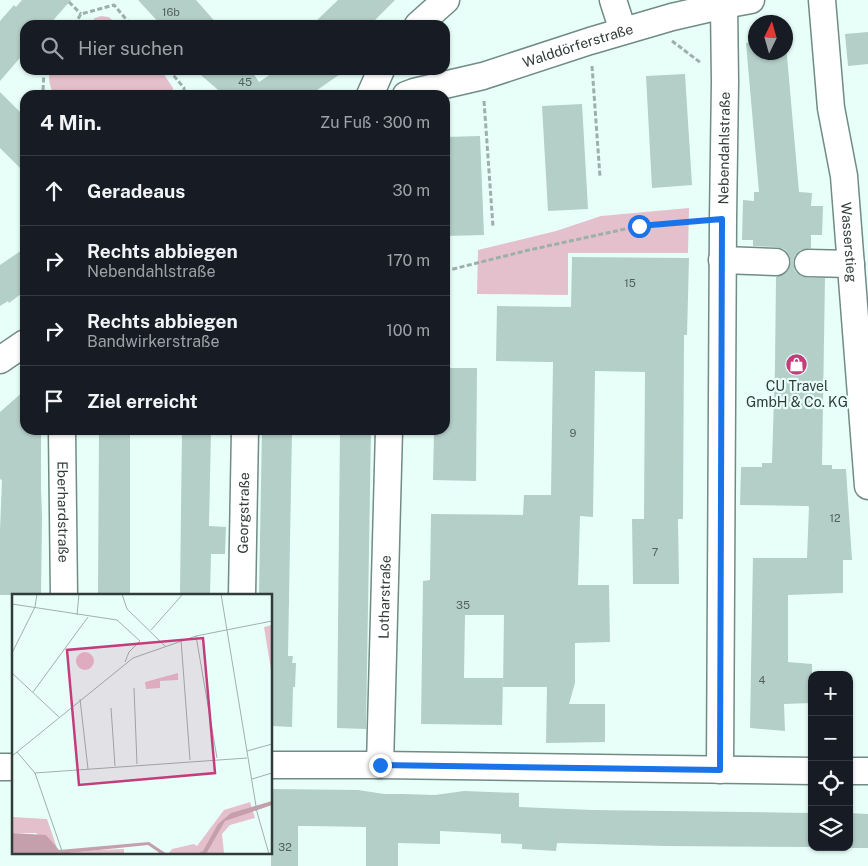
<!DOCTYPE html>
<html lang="de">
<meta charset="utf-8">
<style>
:root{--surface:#171b24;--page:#20242c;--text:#f1f3f6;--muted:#9ea1a6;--line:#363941}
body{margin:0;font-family:"Public Sans",sans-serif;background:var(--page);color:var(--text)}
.controls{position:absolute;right:15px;bottom:15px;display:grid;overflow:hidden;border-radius:10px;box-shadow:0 1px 4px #0004}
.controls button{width:45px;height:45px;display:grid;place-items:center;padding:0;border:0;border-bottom:1px solid var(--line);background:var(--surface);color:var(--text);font:25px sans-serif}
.compass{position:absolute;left:748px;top:15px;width:45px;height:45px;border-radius:50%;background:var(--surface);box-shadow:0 1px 4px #0004;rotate:5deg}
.stop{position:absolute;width:15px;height:15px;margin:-11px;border:4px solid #1a73e8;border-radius:50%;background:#fff}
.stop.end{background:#1a73e8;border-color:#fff;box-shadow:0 1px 5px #0008}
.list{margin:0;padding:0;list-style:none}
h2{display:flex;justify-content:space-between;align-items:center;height:65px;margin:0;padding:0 20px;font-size:21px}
h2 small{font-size:16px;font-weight:400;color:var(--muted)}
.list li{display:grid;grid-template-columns:32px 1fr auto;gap:15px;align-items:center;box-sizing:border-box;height:70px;padding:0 20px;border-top:1px solid var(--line)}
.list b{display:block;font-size:19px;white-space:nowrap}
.list p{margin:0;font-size:16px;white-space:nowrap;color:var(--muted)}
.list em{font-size:16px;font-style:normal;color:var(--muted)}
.icon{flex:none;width:28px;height:28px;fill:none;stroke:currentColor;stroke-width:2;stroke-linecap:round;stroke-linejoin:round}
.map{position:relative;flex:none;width:868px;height:866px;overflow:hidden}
.search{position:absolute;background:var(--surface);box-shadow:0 1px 4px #0004;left:20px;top:20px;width:430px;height:55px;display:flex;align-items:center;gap:12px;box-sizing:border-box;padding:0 18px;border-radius:15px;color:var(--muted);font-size:19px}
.panel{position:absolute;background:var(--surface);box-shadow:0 1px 4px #0004;left:20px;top:90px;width:430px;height:345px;border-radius:15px}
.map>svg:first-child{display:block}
.green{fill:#e4c0cc}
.building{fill:#b3cfc8}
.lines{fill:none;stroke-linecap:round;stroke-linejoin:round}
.minor-casing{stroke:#718b85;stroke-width:29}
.path{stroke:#9dafab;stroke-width:3;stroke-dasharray:5 2.5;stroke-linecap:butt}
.minor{stroke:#fff;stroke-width:26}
.route{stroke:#1a73e8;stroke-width:6}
.labels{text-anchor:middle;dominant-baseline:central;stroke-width:4.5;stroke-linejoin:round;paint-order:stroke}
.number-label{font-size:11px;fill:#52615d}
.street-label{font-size:14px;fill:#313c39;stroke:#e8fff9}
.poi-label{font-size:14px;fill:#313c39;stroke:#e8fff9}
.inset-road{fill:none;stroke:#9fb1ac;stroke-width:1}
.view{fill:#c33c7b;fill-opacity:0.15;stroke:#c33c7b;stroke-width:2.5}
.inset-edge{fill:none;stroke:#313c39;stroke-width:2.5}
</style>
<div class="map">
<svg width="868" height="866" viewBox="0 0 868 866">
<rect width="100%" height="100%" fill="#e8fff9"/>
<g class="green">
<path d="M101,16L109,17L117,25H89L95,18Z"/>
<path d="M51,70H161L173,88V95H54C50,87 47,78 51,70Z"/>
<path d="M689,208L688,253H568V295L477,294L478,250L556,231L601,216Z"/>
</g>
<g class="building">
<path d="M22,0H71L49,25H25V52L0,81V21L14,5L16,7Z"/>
<path d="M138,0H196L218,25H161Z"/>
<path d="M338,0H395L370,25H312Z"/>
<path d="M868,32V64L848,66L845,34Z"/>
<path d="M756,42V52H786V45L799,192L812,193L811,206H823L822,235H811V248L800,250L795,256L793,263L795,271L801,276L808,278H825L822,465H832V469H846L852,560H843V593L788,595V662L812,664V703L784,704L785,731L750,728L753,558H807L809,507L808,506L740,505L741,467H762V463H772L775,365L776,277L783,275L788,270L791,262L789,255L784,249L777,247L753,246V240H742L743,200L754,201V192H759L746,43Z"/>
<path d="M195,70H251L259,82L277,70H346L310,95H224Z"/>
<path d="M685,74L692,185L652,188L646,76Z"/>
<path d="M0,92L25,117V173L0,148Z"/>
<path d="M582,104L588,209L548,211L542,106Z"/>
<path d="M480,136L484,235L445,236V137Z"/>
<path d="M25,248V291L9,303L8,301L0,306V265Z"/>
<path d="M572,257L689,258L687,335H684L683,519H678L679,584H633L632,519H644L645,372L595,371L593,517L580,516L578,585H609L610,642L575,643V683L569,704H605V742L546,743L547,687H503L504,615H465L464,678H503L502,725L421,724L423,581L430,580L431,514L523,515L524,495H551L553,362L496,361L497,306L571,307Z"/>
<path d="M445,368H477L476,481L433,480L434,430H445Z"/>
<path d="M25,390V430H41V487L42,517L41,595H0V530L2,480L0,479V412Z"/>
<path d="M99,430H130V595H98Z"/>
<path d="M182,430H211L209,526L226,527L225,554H211L210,595H180Z"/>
<path d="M262,430H292L288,656H293L292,663H296L295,687H293L292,727L271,726V595H259Z"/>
<path d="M340,430H371L366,729L337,728Z"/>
<path d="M271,789L358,790L384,794H402L435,795L464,791L519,793V807L592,810L812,813V847L666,846L557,843L556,851L522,849V844L501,843V834L440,831V844L398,843V866H366V827L310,826H298V866H271Z"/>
<path d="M849,813L868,814V848H849Z"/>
</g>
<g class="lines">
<defs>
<g id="minor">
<path d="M613,0L623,31"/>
<path id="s1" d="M822,0L831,108L844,176L868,486"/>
<path d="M418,25L446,0"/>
<path d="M370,95L381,70"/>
<path id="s2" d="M406,95L414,92L483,76L590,41L672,17L724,5L751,0"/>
<path d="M722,260L776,262"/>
<path d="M808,263L851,264"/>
<path d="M0,360L25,343"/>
<path id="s3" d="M62,430L64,595"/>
<path id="s4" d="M242,595L245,430"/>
<path d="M271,765H380L812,771"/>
<path id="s5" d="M380,765L389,430"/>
<path d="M0,767H14"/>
<path id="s6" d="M720,770L723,219L725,82L724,5"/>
<path d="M849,771H868"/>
</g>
</defs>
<use href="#minor" class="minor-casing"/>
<g class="path">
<path d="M69,2L81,14"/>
<path d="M74,25L81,14L114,5L131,25"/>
<path d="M672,41L701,63"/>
<path d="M592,66L600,177"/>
<path d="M44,70L43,91L46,95"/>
<path d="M169,70L184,88V95"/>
<path d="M484,101L493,227"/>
<path d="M445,271L529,250L639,226L699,221"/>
</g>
<use href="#minor" class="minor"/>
</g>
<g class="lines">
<path class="route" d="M380,765L720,770L722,219L639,226"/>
</g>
<defs>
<symbol id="shop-disc" viewBox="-11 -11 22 22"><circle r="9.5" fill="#c33c7b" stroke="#e8fff9"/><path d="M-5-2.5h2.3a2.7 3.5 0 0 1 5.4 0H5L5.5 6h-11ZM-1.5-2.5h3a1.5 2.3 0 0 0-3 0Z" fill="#fff"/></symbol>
</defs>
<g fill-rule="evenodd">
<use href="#shop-disc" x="784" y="352" width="25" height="25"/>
</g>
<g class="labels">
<g class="number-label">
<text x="171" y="12">16b</text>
<text x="245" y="82">45</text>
<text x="630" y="283">15</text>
<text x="573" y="433">9</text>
<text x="835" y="518">12</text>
<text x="655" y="552">7</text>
<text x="463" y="605">35</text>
<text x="762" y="680">4</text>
<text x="285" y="847">32</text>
</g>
<g class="street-label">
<text stroke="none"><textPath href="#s2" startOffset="179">Walddörferstraße</textPath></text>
<text stroke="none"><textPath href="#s6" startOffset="622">Nebendahlstraße</textPath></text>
<text stroke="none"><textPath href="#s1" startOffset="244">Wasserstieg</textPath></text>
<text stroke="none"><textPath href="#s3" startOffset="82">Eberhardstraße</textPath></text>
<text stroke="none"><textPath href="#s4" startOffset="82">Georgstraße</textPath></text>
<text stroke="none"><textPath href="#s5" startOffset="168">Lotharstraße</textPath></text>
</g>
<g class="poi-label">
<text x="797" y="386">CU Travel<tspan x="797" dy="16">GmbH &amp; Co. KG</tspan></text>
</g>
</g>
<g transform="translate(12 594)">
<rect width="260" height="260" fill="#e8fff9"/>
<path d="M260,31V82L252,33ZM64 67a9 9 0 1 1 18 0a9 9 0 1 1-18 0ZM166,79V86L148,87V94L134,95L133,88ZM238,208L243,224L218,231L210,240L212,259L216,260H156L160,255L182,250L185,252L212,216ZM0,223L35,225L47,260L24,239H0ZM112,255V260L55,259L86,256Z" fill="#e4c0cc"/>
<path d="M260,207V211L213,227L194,260H185L191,257L206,230L219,219ZM0,239L34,241L47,256L137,248L155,260H149L136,251L47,260H0Z" fill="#c59fac"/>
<path class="inset-road" d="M110,0L115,15L153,52M209,0L245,218L257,260M0,10L105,26M65,21L67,0M105,26L128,47L117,58L113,68M139,36L171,0M184,42L205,164M169,46L178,166M0,59L23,13L25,0M0,79L47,123M122,94L125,170M21,98L76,23M68,105L76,175M99,114L103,172M235,157L260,150M5,158L23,179L51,260M0,162L121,64L184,42L260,27M23,179L235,164M240,185L260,179"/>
<path class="view" d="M191,44L203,179L67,191L55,56Z"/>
<rect width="260" height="260" class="inset-edge"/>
</g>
</svg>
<div class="controls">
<button>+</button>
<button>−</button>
<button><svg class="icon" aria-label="locate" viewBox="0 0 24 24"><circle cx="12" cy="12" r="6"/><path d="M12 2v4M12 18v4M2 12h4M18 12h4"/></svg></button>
<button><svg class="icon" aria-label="layers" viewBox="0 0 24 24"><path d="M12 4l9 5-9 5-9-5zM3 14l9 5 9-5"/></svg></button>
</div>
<svg class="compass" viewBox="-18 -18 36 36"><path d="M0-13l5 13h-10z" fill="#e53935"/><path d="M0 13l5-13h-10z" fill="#9ea1a6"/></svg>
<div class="stop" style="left:639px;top:226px"></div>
<div class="stop end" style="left:380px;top:765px"></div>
<div class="search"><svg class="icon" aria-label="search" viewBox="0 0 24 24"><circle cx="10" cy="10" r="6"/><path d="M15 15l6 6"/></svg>Hier suchen</div>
<section class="panel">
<h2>4 Min.<small>Zu Fuß · 300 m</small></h2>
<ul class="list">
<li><svg class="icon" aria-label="ahead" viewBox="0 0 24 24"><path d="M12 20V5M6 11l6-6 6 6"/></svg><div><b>Geradeaus</b></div><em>30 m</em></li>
<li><svg class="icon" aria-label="right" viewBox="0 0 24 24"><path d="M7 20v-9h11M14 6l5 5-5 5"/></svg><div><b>Rechts abbiegen</b><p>Nebendahlstraße</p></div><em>170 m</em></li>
<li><svg class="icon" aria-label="right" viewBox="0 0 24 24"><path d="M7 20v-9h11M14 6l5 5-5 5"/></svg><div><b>Rechts abbiegen</b><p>Bandwirkerstraße</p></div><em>100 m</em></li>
<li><svg class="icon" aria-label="arrive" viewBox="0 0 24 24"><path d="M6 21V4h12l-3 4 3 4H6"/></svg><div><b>Ziel erreicht</b></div></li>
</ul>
</section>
</div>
